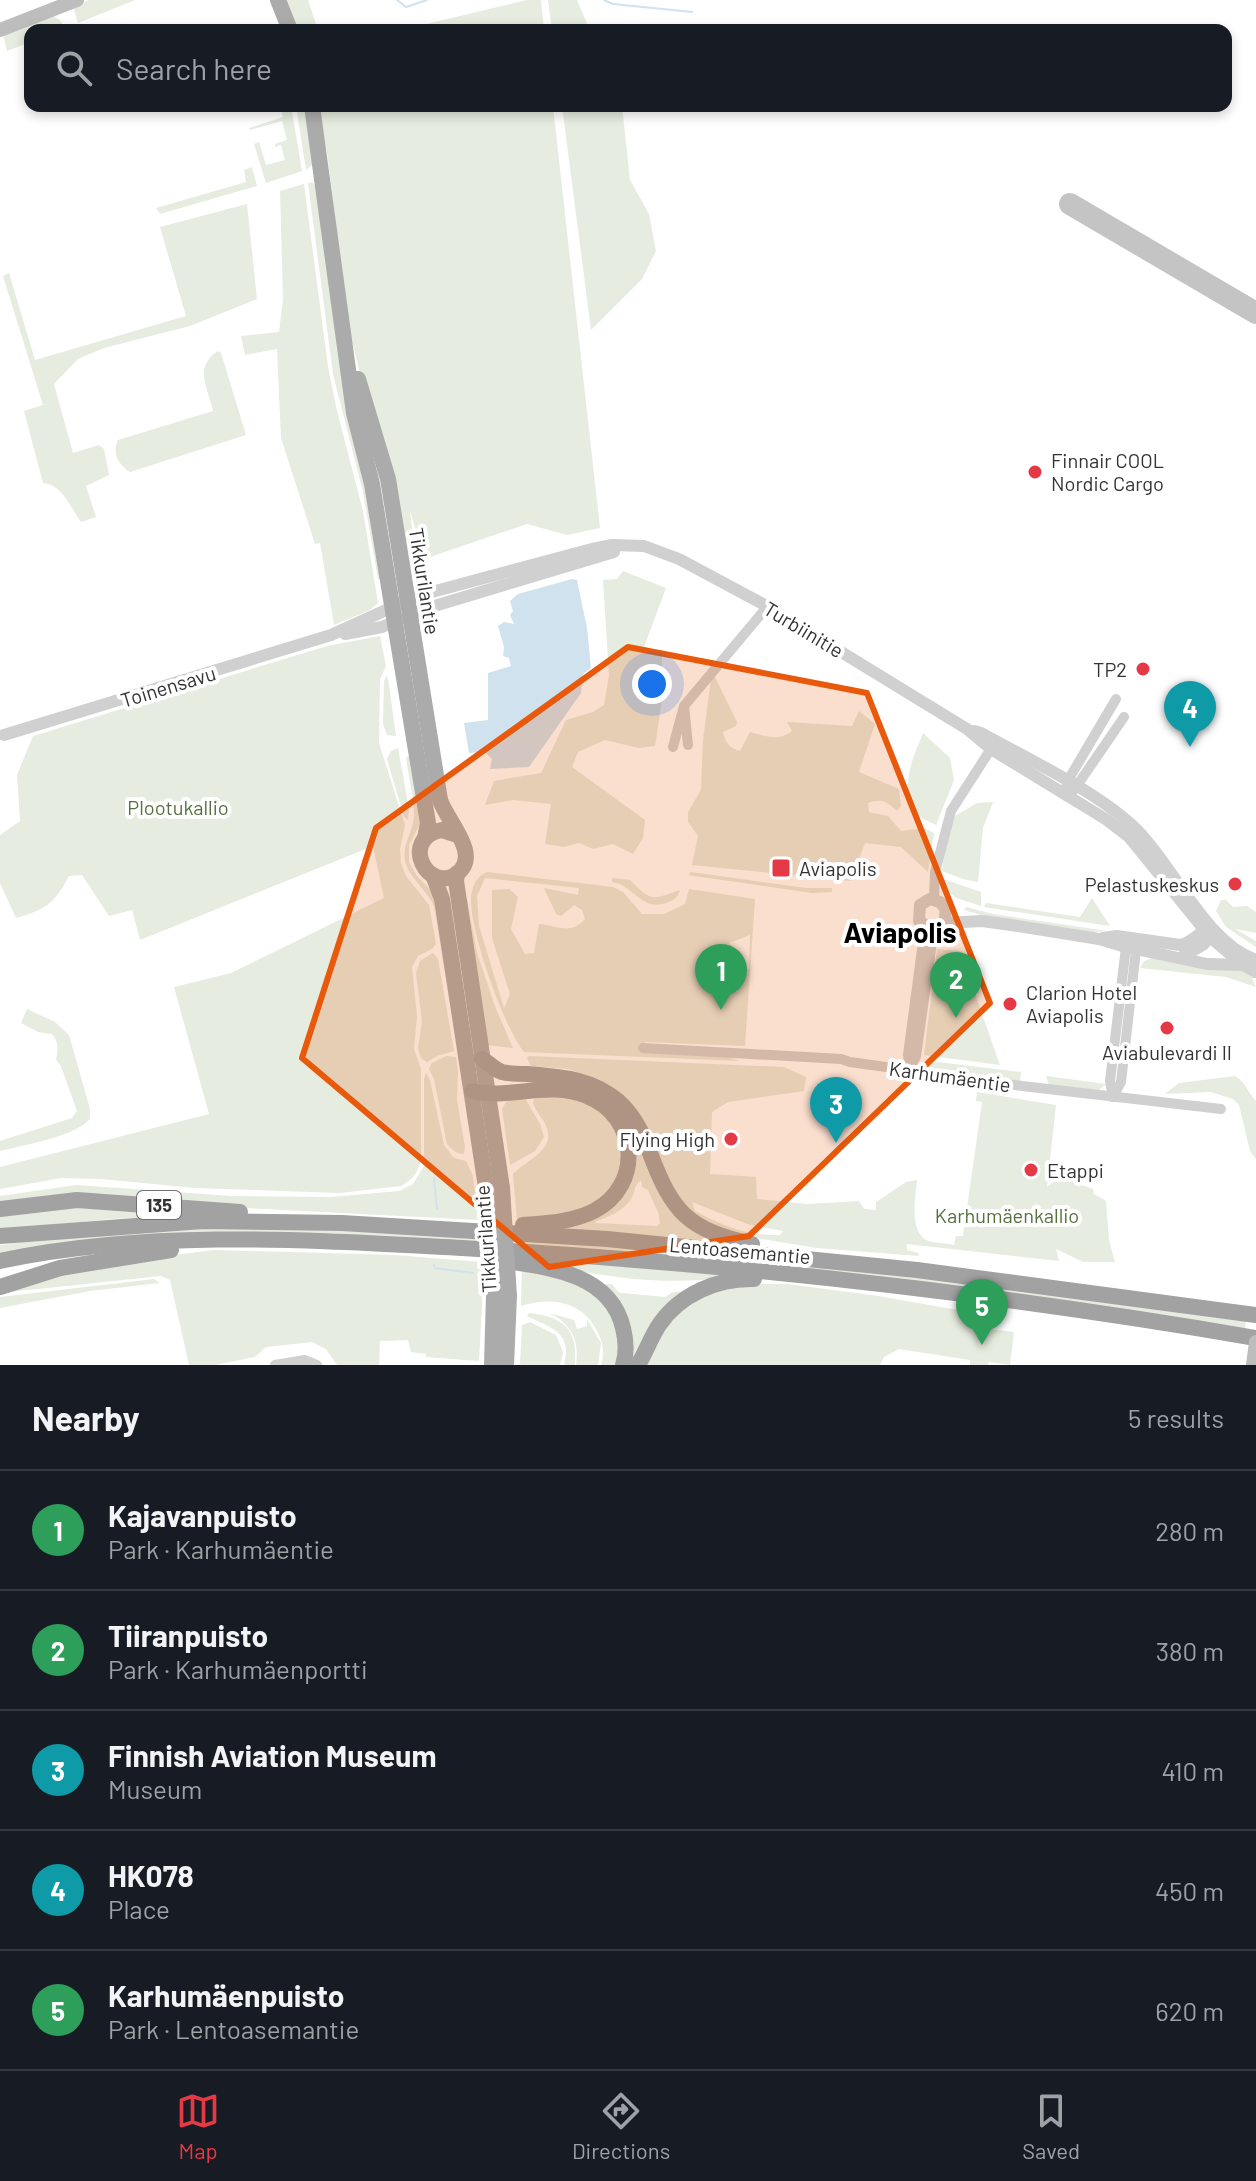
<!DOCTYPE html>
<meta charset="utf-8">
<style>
:root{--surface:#171b24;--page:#242831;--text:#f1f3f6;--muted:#9ea1a6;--line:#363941;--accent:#e63946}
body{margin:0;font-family:Barlow,sans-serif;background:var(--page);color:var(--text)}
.you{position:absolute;left:652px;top:684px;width:28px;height:28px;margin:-20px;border:6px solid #fff;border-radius:50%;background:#1a73e8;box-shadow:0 0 0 12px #1a73e833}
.badge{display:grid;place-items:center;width:52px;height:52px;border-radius:50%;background:var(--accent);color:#fff;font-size:26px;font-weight:700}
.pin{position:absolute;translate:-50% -66px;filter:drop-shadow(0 2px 4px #0008)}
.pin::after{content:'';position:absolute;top:42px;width:28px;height:24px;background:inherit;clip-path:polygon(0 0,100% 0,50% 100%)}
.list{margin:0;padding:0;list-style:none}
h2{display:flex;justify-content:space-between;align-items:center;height:104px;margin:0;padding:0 32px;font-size:34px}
h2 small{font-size:26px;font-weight:400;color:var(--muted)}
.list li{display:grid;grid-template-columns:52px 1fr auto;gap:24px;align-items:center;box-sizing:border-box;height:120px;padding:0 32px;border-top:2px solid var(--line)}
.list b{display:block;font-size:30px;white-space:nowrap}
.list p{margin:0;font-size:26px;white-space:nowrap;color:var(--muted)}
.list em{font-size:26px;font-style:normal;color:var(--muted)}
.icon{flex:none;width:44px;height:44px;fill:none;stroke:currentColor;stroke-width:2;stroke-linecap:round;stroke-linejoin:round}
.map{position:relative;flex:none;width:1256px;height:1365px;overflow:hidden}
.search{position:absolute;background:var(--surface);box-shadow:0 4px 12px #0003;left:24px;right:24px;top:24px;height:88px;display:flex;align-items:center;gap:20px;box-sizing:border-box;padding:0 28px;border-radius:16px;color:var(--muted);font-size:30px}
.sheet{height:704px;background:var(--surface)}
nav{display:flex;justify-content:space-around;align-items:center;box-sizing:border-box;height:112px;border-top:2px solid var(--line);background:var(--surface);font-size:22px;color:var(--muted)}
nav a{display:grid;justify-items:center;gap:4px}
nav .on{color:var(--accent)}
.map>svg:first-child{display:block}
.green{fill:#e6ecdf;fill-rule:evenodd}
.water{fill:#cfe2ee}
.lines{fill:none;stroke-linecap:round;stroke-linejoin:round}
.stream{stroke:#cfe2ee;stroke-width:2}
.taxiway{stroke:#c4c4c4;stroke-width:22}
.minor{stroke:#d0d0d0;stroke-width:10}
.tertiary{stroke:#d0d0d0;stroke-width:12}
.secondary{stroke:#bdbdbd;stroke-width:14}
.primary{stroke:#ababab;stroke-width:16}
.trunk{stroke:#a2a2a2;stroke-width:16}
.secondary-bridge{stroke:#bdbdbd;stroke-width:14}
.primary-bridge{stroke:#ababab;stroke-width:16}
.marked{fill:#e8590c;fill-opacity:0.2;stroke:#e8590c;stroke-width:6;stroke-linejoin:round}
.poi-dot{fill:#e63946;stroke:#fff;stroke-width:3}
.labels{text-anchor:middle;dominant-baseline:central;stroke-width:8;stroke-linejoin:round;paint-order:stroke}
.shield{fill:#fff;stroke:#707070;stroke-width:2}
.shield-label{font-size:18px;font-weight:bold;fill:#333}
.poi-label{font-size:20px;fill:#333;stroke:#fff;text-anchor:start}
.street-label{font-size:20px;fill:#333;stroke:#fff}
.park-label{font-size:20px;fill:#56703f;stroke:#fff}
.district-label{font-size:28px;font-weight:bold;fill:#000;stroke:#fff}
</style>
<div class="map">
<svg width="1256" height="1365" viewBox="0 0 1256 1365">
<rect width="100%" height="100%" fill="#fff"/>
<g class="green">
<path d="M89,0H135L78,23L73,6Z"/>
<path d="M285,0H308L318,30H296Z"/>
<path d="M527,0H541L544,30H414V27Z"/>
<path d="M548,0H577L590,30H552Z"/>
<path d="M52,15L61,21L64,28L30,30V42L7,51L3,34Z"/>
<path d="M280,106H291L302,171L266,183L254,144L259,142L266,165L285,160L281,145L275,147V144L287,140L282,121L250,130L249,128L283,117Z"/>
<path d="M296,106H307L313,164L306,170Z"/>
<path d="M318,106H343L346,111L362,106H553L600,528L567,535L527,524L424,559L410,511L417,569L416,572L409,573L348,325L336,249L335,215L327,152Z"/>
<path d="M562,106H622L630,180L649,214L656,251L642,279L591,330Z"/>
<path d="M252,167L257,186L160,214L156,208L246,182L244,170Z"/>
<path d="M312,182L316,186L384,580L378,579L363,492L333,374L308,183Z"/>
<path d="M304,184L328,367L337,411L363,511L378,603L370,610L334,625L320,543L315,544L281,438L277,349L245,355L241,336L279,332L283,298L280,191Z"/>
<path d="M247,204L257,299L190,326L104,348L78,359L54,384L73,453L99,445L104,449L109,475L86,486L96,517L81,522C70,507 63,485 43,483L24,411L43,405L3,276L9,273L10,276L35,360L186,316L160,227Z"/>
<path d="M218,351L221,353L246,435L130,472C118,464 112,454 118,440L213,411C208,387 193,367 218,351Z"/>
<path d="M623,571L666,588L644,647L662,654V700L655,746L639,748L605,740L578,752L572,767L645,820L643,838L633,854L613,844L593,849L579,843L564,847L545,844L551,804L513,800L485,805L494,781L541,773L566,720L593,712L604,705L609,675L603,580L617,579Z"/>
<path d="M380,636L386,666L380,679L379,743L405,825L400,849L401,863L406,876L429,905L436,944L432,949L418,956L412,967L417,1016L414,1049L421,1069V1159C419,1172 412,1180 401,1186L340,1193L195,1188L101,1179L62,1178L0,1189V1167L209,1114L174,987L231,973L384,898L373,846L140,940L132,910L109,916L82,875L69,876C55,903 45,910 16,918L0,883V835L20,821L17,775L33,736L327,646Z"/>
<path d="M712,671L737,722L736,726L723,732C725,742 730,749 740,751L750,732C765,736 778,742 792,731L787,722L852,726L859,711L875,724L859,772L899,789L901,806L897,811C887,802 882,798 868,803L869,812L888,816L901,831L924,828L934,833L928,872L901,847L865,843L851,881L692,865L698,836L688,822V812L701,790L703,740Z"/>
<path d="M386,676L388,678L396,736L387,735L383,724L384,681Z"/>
<path d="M923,733L950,758L954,780L936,825L911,813C904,776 910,766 923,733Z"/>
<path d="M398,748L409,809L408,820L404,817L387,759L391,751Z"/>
<path d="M412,756L421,822L409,845V862L417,876L434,894L454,1028L434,906C427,890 411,880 406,864C400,846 414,832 414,814C414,796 408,776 406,757Z"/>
<path d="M993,802L983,828L978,882L963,879L942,871L945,843L955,816L977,803Z"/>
<path d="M487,872L613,887L623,892L642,914H664L685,904L689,889L755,899L745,1046L645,1042L643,1052L727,1057L740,1061L524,1052C505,1030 464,918 472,891C474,882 479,875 487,872ZM485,878L579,888L578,895L544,888L556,914L561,916L574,905L582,910L585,919C570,936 557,925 539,924L534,953L525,954L511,929L518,897L509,889L492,890V938L510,994L504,1008L479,926L477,896ZM750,935L749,969L742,971L737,968V952L729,943Z"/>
<path d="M691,872L806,888H832V892L812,893L688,875Z"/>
<path d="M612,878L630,880C652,902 651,900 680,890C677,899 674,900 666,903C640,911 634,885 612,882Z"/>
<path d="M943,879L981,892V906L956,898L939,883Z"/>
<path d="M1092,898L1110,926L984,907L986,903L1080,917Z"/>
<path d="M467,899L477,953L496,1009L513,1048L487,1045L463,900Z"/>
<path d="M1221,900H1226L1233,907L1247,906L1256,912V933L1235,929L1256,941V947L1226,927L1216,911Z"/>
<path d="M966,907L993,914L1107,931L1092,932L984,916L964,910Z"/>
<path d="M937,949L960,951L1000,1065L924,1055Z"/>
<path d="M433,953L438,959L454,1051L437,1056L427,1062L421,1058L418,1048L422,1022L416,973L420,961Z"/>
<path d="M1152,958L1236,969L1256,975V978H1252L1256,987L1226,977L1140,968L1144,961Z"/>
<path d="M27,1009L55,1022L69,1035L90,1109V1119C74,1137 24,1145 0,1151V1141L72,1118L77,1111L61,1066L56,1060C58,1049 59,1043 52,1034L38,1032L21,1023Z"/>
<path d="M446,1056L456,1057L458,1072L457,1100L465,1147L464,1154C457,1154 452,1150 447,1144L434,1079L429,1069L432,1063Z"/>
<path d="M529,1056L784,1067L806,1077L804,1091L728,1102L712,1112L710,1174L756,1177L757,1199L808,1204L859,1201L864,1209L876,1210V1202L906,1182L917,1180C916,1196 908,1232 928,1241C934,1243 946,1243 954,1245L956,1236H963L982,1102L976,1101L977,1092L1056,1105L1047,1187L1059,1177L1093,1189L1094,1194L1106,1201L1109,1240L1115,1262H1083L1056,1249L1059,1261L907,1244V1250L919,1253L918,1256L817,1248L731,1234L688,1213L595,1079L569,1069L531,1066L527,1058ZM692,1202L750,1225L783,1231L780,1235C746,1235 725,1227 695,1211Z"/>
<path d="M929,1061L1021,1072L1020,1081L931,1069L927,1067Z"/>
<path d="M426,1073L430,1080L444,1145L454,1158L466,1161L473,1176L478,1220L226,1207L0,1203V1196L76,1185L231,1196L331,1197L399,1191L413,1184L424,1166V1079Z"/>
<path d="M1046,1076L1106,1084L1099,1090L1049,1085Z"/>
<path d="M1235,1076C1245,1081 1248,1093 1256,1101V1159L1250,1151L1239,1105L1233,1099L1211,1092L1165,1094L1179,1083Z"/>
<path d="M532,1081L622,1108L662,1194L730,1244L552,1229L627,1182L616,1111L533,1085ZM641,1180L642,1187L648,1190L658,1212L660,1223L657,1226L596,1223V1221C608,1218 624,1210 631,1199C636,1191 633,1186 641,1180Z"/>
<path d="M571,1095L606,1111L624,1145L618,1182L589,1208L517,1220L513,1174C526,1160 557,1150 546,1126C543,1118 536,1112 533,1103L534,1099Z"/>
<path d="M513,1100H526L540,1124L544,1137L535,1151L510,1165L502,1109L506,1102Z"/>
<path d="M40,1206L210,1214L111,1219L0,1230V1212Z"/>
<path d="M209,1227L479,1235L480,1243L353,1237L0,1255V1245L89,1233Z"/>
<path d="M519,1238L808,1263L1246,1319L1245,1330L519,1246Z"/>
<path d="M214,1250L394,1255L481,1262L482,1304L479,1361L426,1357V1354L411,1352L408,1340L380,1341L379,1365H337L326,1349L312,1342L266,1347L255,1357L215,1365H189L170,1280L161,1276L0,1293L95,1265Z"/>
<path d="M537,1262H576L737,1276C666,1287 607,1278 537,1262Z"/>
<path d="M522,1267L589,1287L616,1316L619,1365H601C605,1351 603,1342 596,1329C580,1300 549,1297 521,1306Z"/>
<path d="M154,1279L160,1283L90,1291L0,1308V1297Z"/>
<path d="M602,1284H612L618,1292L622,1293L665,1297L673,1292L685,1291L633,1365Z"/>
<path d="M744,1284H788L878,1296L964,1311L963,1318L980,1321L979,1328L1014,1332L1010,1365L989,1362L988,1365H970V1360L899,1349L884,1357L880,1365H643L662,1329L691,1299Z"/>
<path d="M529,1313C563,1317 578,1328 575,1365H564C573,1332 551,1328 527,1316Z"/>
<path d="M549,1313L574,1320L577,1329L587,1326V1319L601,1343L598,1365H576C580,1341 571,1323 549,1313Z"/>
<path d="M530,1322L556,1335L563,1352L560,1365H520L522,1325Z"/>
</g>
<path class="water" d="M572,579L577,580L587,628L591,668L583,674L581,693L529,767L490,769L492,759L485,752L469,753L464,723L488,720V673L511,666L509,658L503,656L504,647L498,626L504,622L514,624L510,615L513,611L510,601L518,594Z"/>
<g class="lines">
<g class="stream">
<path d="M397,0L406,7L427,0"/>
<path d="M604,0L613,4L692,12"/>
<path d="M434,1178L437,1209"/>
<path d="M434,1265L435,1268L473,1273"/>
</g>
<path class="taxiway" d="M1070,204L1256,313"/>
<g class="minor">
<path d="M684,706L767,607"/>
<path d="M673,747L684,706L688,745"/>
<path d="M1074,790L1124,717"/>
<path d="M1066,796L1067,782L1116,699"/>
<path d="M934,899L935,872L951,811L994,744"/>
<path d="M643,1048L841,1059L850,1062L1022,1086L1221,1109"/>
<path d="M910,1070L908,1055L923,942V925"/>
<path d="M910,1070L916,1056L934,928"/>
<path d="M1113,1097L1121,1082L1136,950L1134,942"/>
<path d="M1113,1097L1110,1081L1126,947L1130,941"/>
<path d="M275,1365L305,1360L317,1365"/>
</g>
<g class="tertiary">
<path d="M345,634L382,627L421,610L614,552"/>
<path d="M974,731L981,733C1028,759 1100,793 1137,830C1175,868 1205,942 1256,960"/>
<path d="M4,735L331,635L417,596L592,549L612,545L644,546L679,559L763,604L967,729L991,749L1107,820L1129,837L1211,938L1243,965"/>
<path d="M944,923L946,910L940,902L930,899L920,905L919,921L930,928H937L944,923L982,921L1011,925L1099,939L1126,947L1207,964L1243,965L1256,972"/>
<path d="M1103,938L1117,936L1180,945C1192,943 1199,931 1211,929"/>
<path d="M1182,957L1204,944L1213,932"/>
</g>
<path class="secondary" d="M0,30L77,0"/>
<g class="primary">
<path d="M278,0L290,30"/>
<path d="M312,106L354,413L372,484L428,823L425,838"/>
<path d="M358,379L388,479L440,800C447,821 481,854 458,873C428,896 398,838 442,830L458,835"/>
<path d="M457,873L456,881L502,1188"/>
<path d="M433,875L442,899L486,1187"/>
<path d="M492,1365L494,1295"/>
<path d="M506,1365L509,1296"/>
</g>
<g class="trunk">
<path d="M482,1059C489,1063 495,1070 502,1072C510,1074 519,1074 527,1074C561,1077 590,1078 618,1101C634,1115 643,1133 650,1153C672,1212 688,1230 752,1244"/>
<path d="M472,1091C510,1100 549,1080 587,1096C638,1116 644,1185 594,1211C572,1222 547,1223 523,1225"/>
<path d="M0,1209L77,1200L240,1212"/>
<path d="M0,1236L203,1221L342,1223L607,1239L917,1270L1256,1315"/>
<path d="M499,1260C545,1267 610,1272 623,1328C626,1340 627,1353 623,1365"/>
<path d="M0,1261C151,1229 309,1240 462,1248C728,1263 993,1293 1256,1338"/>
<path d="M0,1287L60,1268L171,1250"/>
<path d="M638,1365C646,1352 651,1337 659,1325C680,1294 718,1278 754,1279"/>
</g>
<path class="secondary-bridge" d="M1253,1365L1256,1342"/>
<g class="primary-bridge">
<path d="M486,1187L494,1295"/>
<path d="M502,1188L509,1296"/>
</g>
</g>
<path class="marked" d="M628,647L867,693L990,1003L749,1236L549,1267L302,1058L376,828Z"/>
<g class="poi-dot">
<circle cx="1035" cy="472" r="8"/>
<circle cx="1143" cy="669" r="8"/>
<rect x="771" y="858" width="20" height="20" rx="4"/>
<circle cx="1235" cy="884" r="8"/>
<circle cx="1010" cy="1004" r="8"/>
<circle cx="1167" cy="1028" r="8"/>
<circle cx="731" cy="1139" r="8"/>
<circle cx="1031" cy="1170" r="8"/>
</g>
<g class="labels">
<rect class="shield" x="137" y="1191" width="44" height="28" rx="6"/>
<g class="shield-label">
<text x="159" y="1205">135</text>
</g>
<g class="poi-label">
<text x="1051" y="460">Finnair COOL<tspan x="1051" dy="23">Nordic Cargo</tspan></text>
<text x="1127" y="669" text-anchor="end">TP2</text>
<text x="799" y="868">Aviapolis</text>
<text x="1219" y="884" text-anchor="end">Pelastuskeskus</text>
<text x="1026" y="992">Clarion Hotel<tspan x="1026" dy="23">Aviapolis</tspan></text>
<text x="1167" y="1052" text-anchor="middle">Aviabulevardi II</text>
<text x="715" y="1139" text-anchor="end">Flying High</text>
<text x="1047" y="1170">Etappi</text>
</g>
<g class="street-label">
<text transform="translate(425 581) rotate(81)">Tikkurilantie</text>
<text transform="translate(804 629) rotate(31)">Turbiinitie</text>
<text transform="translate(168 686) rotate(-17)">Toinensavu</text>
<text transform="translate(950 1076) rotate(8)">Karhumäentie</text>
<text transform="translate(485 1239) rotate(-94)">Tikkurilantie</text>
<text transform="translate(740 1250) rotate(5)">Lentoasemantie</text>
</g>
<g class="park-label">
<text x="178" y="807">Plootukallio</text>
<text x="1007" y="1215">Karhumäenkallio</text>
</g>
<g class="district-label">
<text x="900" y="932">Aviapolis</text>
</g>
</g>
</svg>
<div class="you"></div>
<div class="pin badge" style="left:721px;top:1010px;background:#2e9e5b">1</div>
<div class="pin badge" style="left:956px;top:1018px;background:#2e9e5b">2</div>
<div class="pin badge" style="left:836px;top:1143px;background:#0f9aa8">3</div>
<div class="pin badge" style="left:1190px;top:747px;background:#0f9aa8">4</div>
<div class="pin badge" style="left:982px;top:1345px;background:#2e9e5b">5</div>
<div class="search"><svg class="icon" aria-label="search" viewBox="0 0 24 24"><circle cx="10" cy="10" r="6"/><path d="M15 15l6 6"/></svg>Search here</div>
</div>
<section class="sheet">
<h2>Nearby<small>5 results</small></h2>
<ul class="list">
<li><span class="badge" style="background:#2e9e5b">1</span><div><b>Kajavanpuisto</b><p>Park · Karhumäentie</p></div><em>280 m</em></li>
<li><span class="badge" style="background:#2e9e5b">2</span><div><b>Tiiranpuisto</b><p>Park · Karhumäenportti</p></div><em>380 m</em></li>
<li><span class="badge" style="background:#0f9aa8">3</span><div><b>Finnish Aviation Museum</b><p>Museum</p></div><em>410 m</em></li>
<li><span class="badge" style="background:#0f9aa8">4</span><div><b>HK078</b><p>Place</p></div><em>450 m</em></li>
<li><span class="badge" style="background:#2e9e5b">5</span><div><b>Karhumäenpuisto</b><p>Park · Lentoasemantie</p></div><em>620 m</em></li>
</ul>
</section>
<nav>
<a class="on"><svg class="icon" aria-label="map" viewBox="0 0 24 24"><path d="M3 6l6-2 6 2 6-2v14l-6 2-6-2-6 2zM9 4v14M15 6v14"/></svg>Map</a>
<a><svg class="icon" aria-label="directions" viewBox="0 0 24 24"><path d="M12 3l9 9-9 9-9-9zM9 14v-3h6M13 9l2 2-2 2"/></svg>Directions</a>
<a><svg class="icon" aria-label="saved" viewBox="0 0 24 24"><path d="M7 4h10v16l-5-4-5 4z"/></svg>Saved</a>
</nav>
